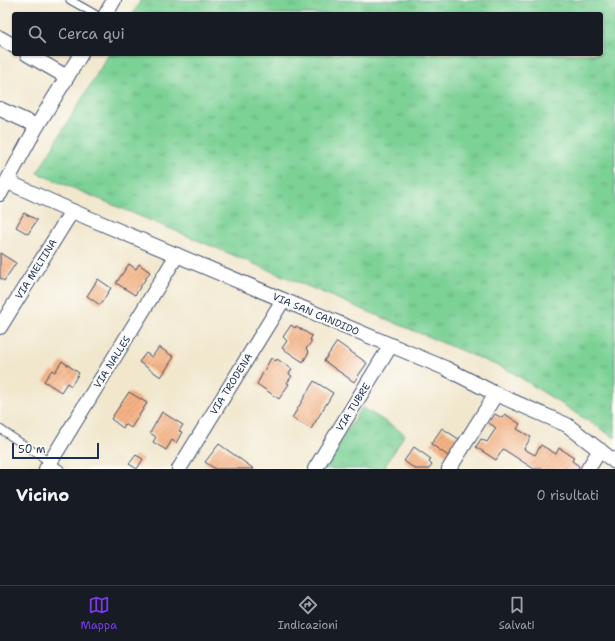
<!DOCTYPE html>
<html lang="it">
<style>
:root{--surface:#171b24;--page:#20242c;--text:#f1f3f6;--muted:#9ea1a6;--line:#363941;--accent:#7c3aed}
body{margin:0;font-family:"Shantell Sans",sans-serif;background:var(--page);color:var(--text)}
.scale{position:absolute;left:12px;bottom:10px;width:87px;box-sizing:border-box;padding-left:4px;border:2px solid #1b2f5e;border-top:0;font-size:11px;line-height:14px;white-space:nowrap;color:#1b2f5e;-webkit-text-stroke:3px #fdfcf7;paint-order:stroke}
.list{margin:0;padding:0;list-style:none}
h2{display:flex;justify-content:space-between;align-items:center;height:52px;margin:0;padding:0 16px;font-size:17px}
h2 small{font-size:13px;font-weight:400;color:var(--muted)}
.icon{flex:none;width:22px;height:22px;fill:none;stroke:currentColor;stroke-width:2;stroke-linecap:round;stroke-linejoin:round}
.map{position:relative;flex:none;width:615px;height:469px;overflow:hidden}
.search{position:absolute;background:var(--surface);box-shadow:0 1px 3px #0004;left:12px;right:12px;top:12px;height:44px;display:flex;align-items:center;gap:10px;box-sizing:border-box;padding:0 14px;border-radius:4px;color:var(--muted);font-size:15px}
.sheet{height:116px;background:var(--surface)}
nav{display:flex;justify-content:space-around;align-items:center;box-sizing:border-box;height:56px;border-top:1px solid var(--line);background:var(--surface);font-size:11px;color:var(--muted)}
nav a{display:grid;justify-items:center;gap:2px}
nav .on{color:var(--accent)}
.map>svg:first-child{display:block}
.grass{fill:url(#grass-tufts);stroke:#4c807a}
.building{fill:url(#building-hatch)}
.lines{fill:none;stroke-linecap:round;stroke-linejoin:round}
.service-casing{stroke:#3b4b6f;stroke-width:9}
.minor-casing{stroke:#3b4b6f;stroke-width:16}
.service{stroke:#fff;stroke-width:7}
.minor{stroke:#fff;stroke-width:14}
.labels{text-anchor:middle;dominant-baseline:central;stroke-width:4;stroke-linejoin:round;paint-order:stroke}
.street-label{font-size:10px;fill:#1b2f5e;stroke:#fdfcf7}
</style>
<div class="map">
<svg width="615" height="469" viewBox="0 0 615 469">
<defs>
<pattern id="grass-tufts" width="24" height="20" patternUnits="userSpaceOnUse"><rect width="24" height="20" fill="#7cd195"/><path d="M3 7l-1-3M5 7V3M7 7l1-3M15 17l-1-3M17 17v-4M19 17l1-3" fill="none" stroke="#65aa7d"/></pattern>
<pattern id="building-hatch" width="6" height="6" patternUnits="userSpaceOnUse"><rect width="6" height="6" fill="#f5b283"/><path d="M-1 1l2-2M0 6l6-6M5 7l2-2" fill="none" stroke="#d19974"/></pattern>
</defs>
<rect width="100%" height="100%" fill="#fdfcf7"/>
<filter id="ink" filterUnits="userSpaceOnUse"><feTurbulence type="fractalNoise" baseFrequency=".025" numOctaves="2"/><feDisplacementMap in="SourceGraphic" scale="8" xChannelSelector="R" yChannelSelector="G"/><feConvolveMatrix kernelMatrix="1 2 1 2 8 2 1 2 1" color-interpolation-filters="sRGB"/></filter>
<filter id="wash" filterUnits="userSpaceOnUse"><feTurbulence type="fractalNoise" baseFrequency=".012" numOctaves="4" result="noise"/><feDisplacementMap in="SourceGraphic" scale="16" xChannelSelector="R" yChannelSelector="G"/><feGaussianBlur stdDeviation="0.9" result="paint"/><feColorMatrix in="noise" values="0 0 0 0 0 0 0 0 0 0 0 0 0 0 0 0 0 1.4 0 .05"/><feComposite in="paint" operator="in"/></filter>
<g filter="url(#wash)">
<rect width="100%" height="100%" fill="#f1e7cd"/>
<g class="grass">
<path d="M141,0H615V438L510,371L37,173L109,54H601V14H133Z"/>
<path d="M362,407L405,434L383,469H323Z"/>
</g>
<g id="blocks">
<g class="building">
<path d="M24,213L37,220L28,234L16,227Z"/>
<path d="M0,253L16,263L4,281L0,278Z"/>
<path d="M129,264L136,269L139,264L150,272L135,295L116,283Z"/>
<path d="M98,279L111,288L100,305L87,296Z"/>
<path d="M291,325L295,328L296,326L312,336L310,340L312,341L306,349L309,352L303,362L282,348L287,341L283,337Z"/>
<path d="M337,342L367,363L354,382L324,361Z"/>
<path d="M159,347L174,357L161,377L139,362L146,353L152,357Z"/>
<path d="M271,358L276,361L277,359L292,369L289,374L292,376L287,383L289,384L279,399L257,384Z"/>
<path d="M62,361L79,373L71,386L67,383L61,392L44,381L52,370L55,372Z"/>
<path d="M314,381L333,393L311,429L292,418Z"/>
<path d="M129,392L147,403L131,428L125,424L123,428L111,419Z"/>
<path d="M162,412L183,425L179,431L182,432L176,443L172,440L166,450L153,442L156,437L150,433Z"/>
<path d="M495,414L502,418L505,414L520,424L517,429L531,437L524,449L535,455L541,445L556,454L559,448L574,457L572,461L579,466L578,469H534L503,449L496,460L476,447L481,439L487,442L496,428L489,423Z"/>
<path d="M442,428L460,440L448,456L431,444Z"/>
<path d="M219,444L254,469H215L205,462Z"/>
<path d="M414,447L431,459L429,462L432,465L429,469H415L404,461Z"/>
<path d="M136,455L143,459L137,469L129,464Z"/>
</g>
</g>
</g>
<g filter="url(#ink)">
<use href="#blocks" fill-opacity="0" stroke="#3b4b6f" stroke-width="1"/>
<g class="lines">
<defs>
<g id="service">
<path d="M70,0L95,14"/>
<path d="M0,429L60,469"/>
</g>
<g id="minor">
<path d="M106,14L114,0"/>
<path d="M0,38L14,46"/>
<path d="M27,54L67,77"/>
<path d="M0,109L37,126"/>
<path d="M8,182L72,211L445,368L496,394L567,425L615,462"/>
<path d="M0,194L37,126L81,54"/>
<path d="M0,327L72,211"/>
<path d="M46,469L177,255"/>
<path d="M179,469L283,300"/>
<path d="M315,469L391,345"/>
<path d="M449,469L496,394"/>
<path d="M588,469L600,450"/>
</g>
</defs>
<use href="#service" class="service-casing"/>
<use href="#minor" class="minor-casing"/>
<use href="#service" class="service"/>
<use href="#minor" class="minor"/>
</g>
</g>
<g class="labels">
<g class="street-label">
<text transform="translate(36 269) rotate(-58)">VIA MELTINA</text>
<text transform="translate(316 314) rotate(23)">VIA SAN CANDIDO</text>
<text transform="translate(112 362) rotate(-58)">VIA NALLES</text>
<text transform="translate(231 384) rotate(-58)">VIA TRODENA</text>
<text transform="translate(353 407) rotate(-58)">VIA TUBRE</text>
</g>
</g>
</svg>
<div class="scale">50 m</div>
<div class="search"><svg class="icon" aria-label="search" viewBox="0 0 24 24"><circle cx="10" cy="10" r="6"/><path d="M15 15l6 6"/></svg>Cerca qui</div>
</div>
<section class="sheet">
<h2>Vicino<small>0 risultati</small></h2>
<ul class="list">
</ul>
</section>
<nav>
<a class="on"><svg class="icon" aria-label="map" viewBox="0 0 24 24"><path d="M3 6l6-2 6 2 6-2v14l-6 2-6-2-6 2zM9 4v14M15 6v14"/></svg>Mappa</a>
<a><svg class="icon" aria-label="directions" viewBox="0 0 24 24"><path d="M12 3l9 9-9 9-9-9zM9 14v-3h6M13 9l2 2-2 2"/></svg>Indicazioni</a>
<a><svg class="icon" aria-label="saved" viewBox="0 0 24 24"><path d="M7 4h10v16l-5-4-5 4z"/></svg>Salvati</a>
</nav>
